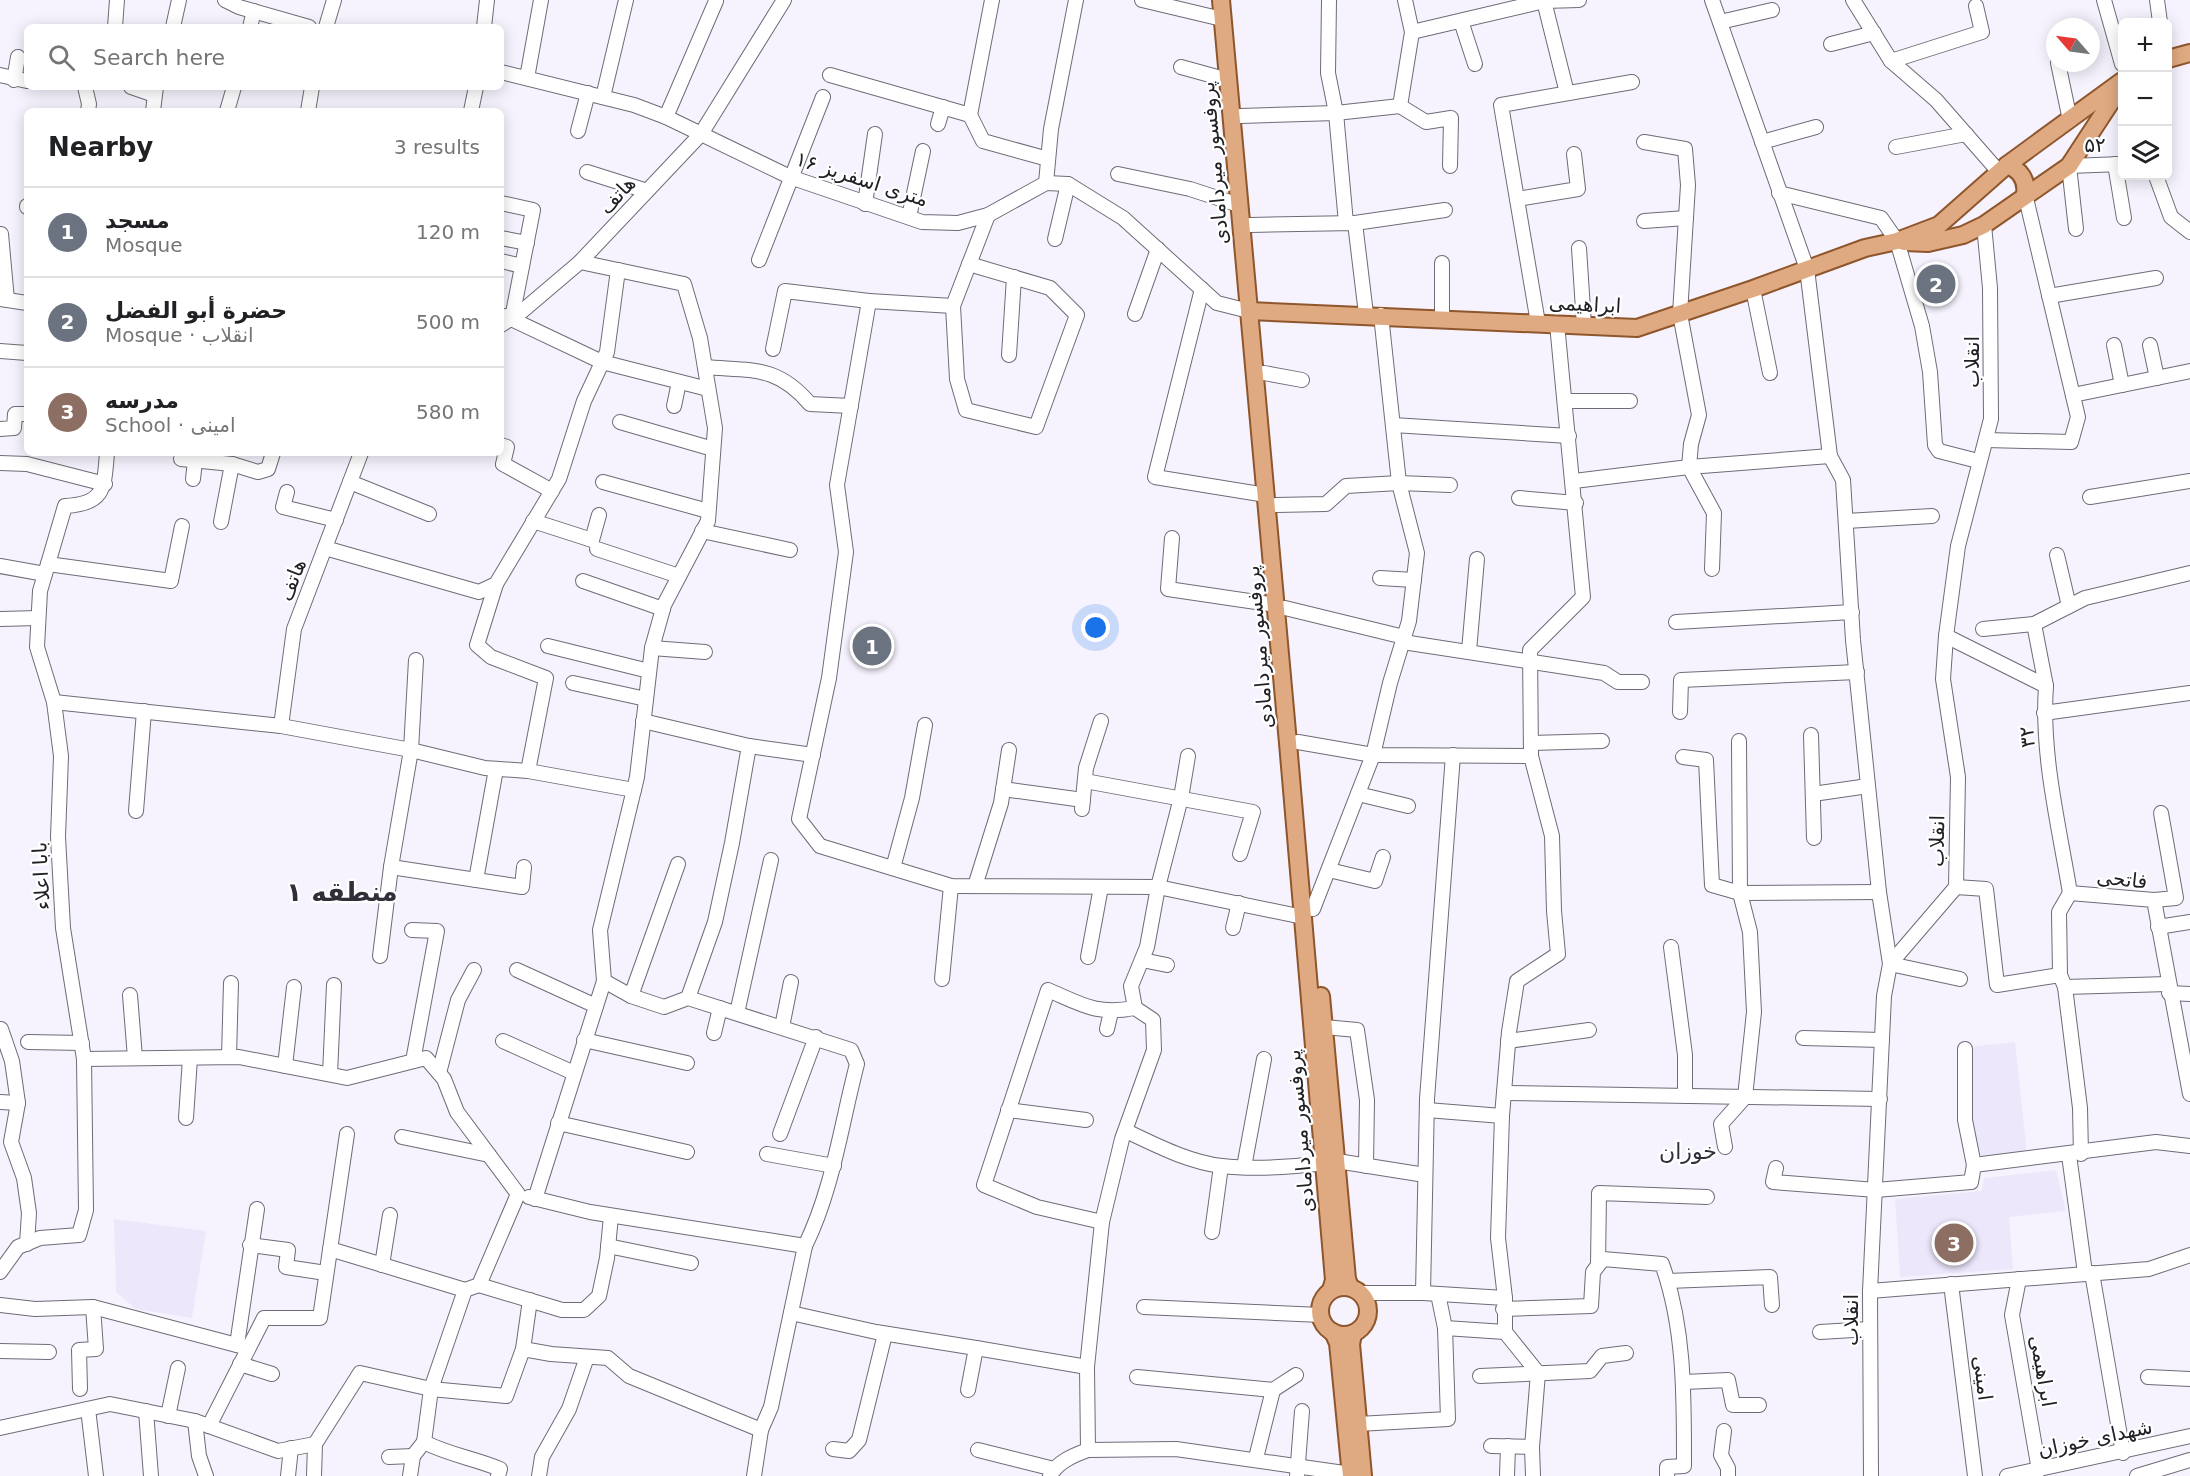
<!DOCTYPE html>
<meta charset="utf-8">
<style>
:root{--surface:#fff;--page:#f2f2f2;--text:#202124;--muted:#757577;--line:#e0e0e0;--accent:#166569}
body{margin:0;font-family:"DejaVu Sans",Cairo,sans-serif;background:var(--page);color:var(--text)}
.controls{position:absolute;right:18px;top:18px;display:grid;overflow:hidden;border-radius:9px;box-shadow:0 3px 15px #0003}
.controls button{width:54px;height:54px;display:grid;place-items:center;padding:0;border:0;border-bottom:2px solid var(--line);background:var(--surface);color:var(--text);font:30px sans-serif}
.compass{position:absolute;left:2046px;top:18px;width:54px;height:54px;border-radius:50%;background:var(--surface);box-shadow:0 3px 15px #0003;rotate:298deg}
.you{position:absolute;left:1096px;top:628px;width:21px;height:21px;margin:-15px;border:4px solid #fff;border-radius:50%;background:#1a73e8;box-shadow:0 0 0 9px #1a73e833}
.badge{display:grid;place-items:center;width:39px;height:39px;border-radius:50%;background:var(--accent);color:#fff;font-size:20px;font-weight:700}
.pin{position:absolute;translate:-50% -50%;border:3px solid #fff;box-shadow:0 2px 6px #0006}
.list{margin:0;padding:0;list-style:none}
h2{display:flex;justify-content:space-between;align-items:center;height:78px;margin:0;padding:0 24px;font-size:26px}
h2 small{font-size:20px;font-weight:400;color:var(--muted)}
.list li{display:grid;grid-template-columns:39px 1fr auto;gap:18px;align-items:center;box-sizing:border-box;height:90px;padding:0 24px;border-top:2px solid var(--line)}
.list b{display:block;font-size:22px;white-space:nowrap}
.list p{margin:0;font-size:20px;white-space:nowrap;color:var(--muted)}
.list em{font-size:20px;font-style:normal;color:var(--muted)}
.icon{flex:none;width:33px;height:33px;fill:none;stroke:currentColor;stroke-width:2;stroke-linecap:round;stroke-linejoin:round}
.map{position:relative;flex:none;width:2190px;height:1476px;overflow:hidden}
.search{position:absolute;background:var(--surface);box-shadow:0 3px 15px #0003;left:24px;top:24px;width:480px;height:66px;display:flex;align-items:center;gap:15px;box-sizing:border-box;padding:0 21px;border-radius:9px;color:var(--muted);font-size:22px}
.panel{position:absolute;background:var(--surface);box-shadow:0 3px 15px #0003;left:24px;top:108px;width:480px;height:348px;border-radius:9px}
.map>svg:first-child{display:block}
.built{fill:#ede7fc}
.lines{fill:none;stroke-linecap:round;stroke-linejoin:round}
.minor-casing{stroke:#6f6b77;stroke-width:16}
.major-casing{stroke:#8f552b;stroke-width:20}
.minor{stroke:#fff;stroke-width:14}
.major{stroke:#dfaa82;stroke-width:16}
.labels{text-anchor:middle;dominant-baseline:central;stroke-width:4.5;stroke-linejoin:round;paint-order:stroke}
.street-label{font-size:20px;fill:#212025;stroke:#fff}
.quarter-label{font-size:22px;fill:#332f3a;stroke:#fff}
.district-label{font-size:26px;font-weight:bold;fill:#332f3a;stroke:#fff}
</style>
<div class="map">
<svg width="2190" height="1476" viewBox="0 0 2190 1476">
<rect width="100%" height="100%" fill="#f6f3fe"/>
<g class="built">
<path d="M2015,1042L2027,1154L1981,1156L1973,1127L1970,1050L1977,1046Z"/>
<path d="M2056,1170L2066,1211L2009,1217L2013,1269L1900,1277L1895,1199L1982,1191L1984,1178Z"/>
<path d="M114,1219L206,1231L192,1318L136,1309L116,1292Z"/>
</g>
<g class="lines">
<defs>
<g id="minor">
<path d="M225,0L239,7L309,27"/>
<path d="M1142,0L1222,19"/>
<path d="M1329,0L1328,73L1336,113L1346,223"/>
<path d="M1712,0L1807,269L1830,456L1843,480L1853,640L1879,892L1890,964L1960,979"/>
<path d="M1853,0L1891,61L1936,100L1999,172"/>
<path d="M2104,0L2122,64"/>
<path d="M2157,0L2160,22"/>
<path d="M1544,1L1567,93"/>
<path d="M1461,21L1475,64"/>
<path d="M1720,22L1772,10"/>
<path d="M115,27L117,0"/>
<path d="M173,27L179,0"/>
<path d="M250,27L254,11"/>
<path d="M326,27L334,0"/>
<path d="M484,27L487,0"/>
<path d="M1412,32L1544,1L1579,0"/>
<path d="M1831,44L1874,33"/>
<path d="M1891,61L1982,32L1976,6"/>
<path d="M2058,63L2070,120"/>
<path d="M1181,67L1228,80"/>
<path d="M501,72L634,105L666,117L790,177L922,222L958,223L988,215L1046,183L1068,184L1123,218L1217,303L1249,311"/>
<path d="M0,75L27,81"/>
<path d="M830,75L970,115L992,0"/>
<path d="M527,78L541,0"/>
<path d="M14,80L18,57"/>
<path d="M85,87L89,104L88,111"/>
<path d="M131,87L154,95"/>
<path d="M603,97L626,0"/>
<path d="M1400,106L1426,122L1451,118L1450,166"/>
<path d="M153,111L156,87"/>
<path d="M227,111L234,87"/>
<path d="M308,111L312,87"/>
<path d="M471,111L476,87"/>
<path d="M970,115L983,141L1048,159"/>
<path d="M1240,116L1336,113L1400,106L1412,32L1405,0"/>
<path d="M666,117L716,1"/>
<path d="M938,124L943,107"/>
<path d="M578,131L588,93"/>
<path d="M1644,142L1685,149L1688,185L1680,314L1699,415L1691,444L1689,467L1714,513L1712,569"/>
<path d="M1762,142L1816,127"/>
<path d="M1896,147L1966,134"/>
<path d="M2115,164L2124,218"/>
<path d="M587,172L647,191"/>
<path d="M1118,174L1190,189L1239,205"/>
<path d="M2156,176L2171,217L2190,232"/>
<path d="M1046,183L1051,129L1076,0"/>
<path d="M1779,193L1881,218L1897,241L1922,326L1930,372L1935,445L1939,451L1978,461"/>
<path d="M1517,199L1578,189L1574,154"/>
<path d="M501,203L533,210L512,318"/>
<path d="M865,204L875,134"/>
<path d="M27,206V207"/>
<path d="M988,215L953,306L869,301L837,485L846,552L829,678L799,819L820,846L951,886L1158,887L1303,917"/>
<path d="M909,217L923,151"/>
<path d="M1644,221L1686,218"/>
<path d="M1355,223L1445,210"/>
<path d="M1250,225L1355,223L1366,314"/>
<path d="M2076,229L2069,166L2122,164"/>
<path d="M1,234L7,300"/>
<path d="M501,238L527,243"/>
<path d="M1055,239L1068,184"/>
<path d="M1579,248L1584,325"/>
<path d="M759,260L823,97"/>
<path d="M501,261L522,266"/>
<path d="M1442,263V318"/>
<path d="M1202,289L1155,477L1266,495"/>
<path d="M1753,289L1770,373"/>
<path d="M2049,296L2156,278"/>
<path d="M0,299L27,303"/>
<path d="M953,306L957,379L966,410L1036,427L1077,315L1050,288L969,264"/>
<path d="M1135,314L1158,249"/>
<path d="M505,316L602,362L708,389"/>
<path d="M1538,323L1501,105L1632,82"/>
<path d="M501,325L520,313L580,262L701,134L784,0"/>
<path d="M2114,345L2122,385"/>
<path d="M2150,345L2157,378"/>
<path d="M773,349L785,291L869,301"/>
<path d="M0,351L27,353"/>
<path d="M1009,355L1014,277"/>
<path d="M705,367C752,371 777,365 810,404L851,406"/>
<path d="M1264,373L1302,380"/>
<path d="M2073,395L2190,371"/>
<path d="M1565,401H1630"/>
<path d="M674,406L679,382"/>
<path d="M620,422L713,449"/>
<path d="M1393,425L1569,436"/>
<path d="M0,429L14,428L15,414H27"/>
<path d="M1986,440L2071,442L2078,417L2025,194"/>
<path d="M501,445L507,447L503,464L552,491"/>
<path d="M181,459L232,464L258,472L268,469L273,453"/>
<path d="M0,463L27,464L105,484"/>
<path d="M193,479L195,461"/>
<path d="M1574,481L1689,467L1830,456"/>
<path d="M350,482L429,514"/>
<path d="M603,482L708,511"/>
<path d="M287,492L283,507L336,520"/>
<path d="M2090,497L2190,481"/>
<path d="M1519,498L1576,503"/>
<path d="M1276,505L1326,504L1346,486L1399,483L1381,315"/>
<path d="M533,521L592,540L599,515"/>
<path d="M1846,521L1932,516"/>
<path d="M221,522L232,464"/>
<path d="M702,531L790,550"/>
<path d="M1172,538L1168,589L1276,605"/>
<path d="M325,548L479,592L496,584L559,479L584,401L607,352L618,270"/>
<path d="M597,549L679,576"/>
<path d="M2057,555L2069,606"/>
<path d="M48,564L171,581L182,526"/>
<path d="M0,566L45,574"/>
<path d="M1380,578L1414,580"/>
<path d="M583,581L663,609"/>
<path d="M496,584L477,645L491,657L546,678L528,771"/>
<path d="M1285,608L1404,637"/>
<path d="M0,619L38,618"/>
<path d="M1676,622L1852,612"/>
<path d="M1983,629L2034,624"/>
<path d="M1946,636L2046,686C2041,755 2059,826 2070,893"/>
<path d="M1403,642L1604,673L1618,682H1642"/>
<path d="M548,646L649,671"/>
<path d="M652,648L705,652"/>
<path d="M1469,651L1477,559"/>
<path d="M573,683L646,699"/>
<path d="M2046,686L2034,624L2085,598L2190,573"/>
<path d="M54,702L281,726L411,750L485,768L528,771L634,790"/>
<path d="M1680,712L1681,680L1857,672"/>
<path d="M2044,713L2190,693"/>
<path d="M643,721L749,746L813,755"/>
<path d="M281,726L294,629L361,453"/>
<path d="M1811,735L1814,838"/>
<path d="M1739,741L1740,893L1879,892"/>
<path d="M1298,742L1373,755L1531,756"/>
<path d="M1531,743L1602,741"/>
<path d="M1453,755L1427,1099L1423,1293L1505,1298"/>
<path d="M1683,757L1706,760L1712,885L1740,893L1750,932L1754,1012L1745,1097L1721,1124L1725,1147"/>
<path d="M1085,781L1253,812L1240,854"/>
<path d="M1003,789L1083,800"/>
<path d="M1358,794L1408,806"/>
<path d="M1813,794L1868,786"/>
<path d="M1082,809L1086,768L1101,721"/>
<path d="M136,811L144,711"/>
<path d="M391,867L522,887L524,867"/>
<path d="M893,868L912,798L925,725"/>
<path d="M1329,870L1375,881L1383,857"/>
<path d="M476,880L496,769"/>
<path d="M975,886L1001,803L1009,750"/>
<path d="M1956,887L1986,889L1997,985L2060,975L2065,987L2168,984"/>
<path d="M2070,893L2154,900L2190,1094"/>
<path d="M2154,900L2176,898L2161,813"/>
<path d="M1313,909L1373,755L1390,683L1409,621L1417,553L1399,483L1450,485"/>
<path d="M2158,927L2190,922"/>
<path d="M1233,928L1239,903"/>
<path d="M412,930L437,931L413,1061"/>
<path d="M1671,947L1685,1055V1096"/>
<path d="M380,956L391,867L411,750L416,660"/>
<path d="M1088,957L1101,887"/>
<path d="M1142,960L1167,965"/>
<path d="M517,970L596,1006"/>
<path d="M2060,975L2059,912L2070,893"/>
<path d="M942,979L951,886"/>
<path d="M604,981L631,996L664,1007L688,998L851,1050L857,1064C841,1125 833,1189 805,1246"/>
<path d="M2065,987L2080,1108L2081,1154"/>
<path d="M2169,993L2190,994"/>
<path d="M130,995L135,1058"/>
<path d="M631,996L678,864"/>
<path d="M688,998L715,922L732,843L749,746"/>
<path d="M737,1013L771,860"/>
<path d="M782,1027L791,982"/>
<path d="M1324,1027L1357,1030L1367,1100L1366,1166"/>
<path d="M1,1029L12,1061L18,1103L11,1142L24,1178L29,1213L27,1244"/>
<path d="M1107,1029L1111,1012"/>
<path d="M714,1033L720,1008"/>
<path d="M1803,1038L1882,1040"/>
<path d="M584,1040L687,1063"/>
<path d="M503,1041L574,1073"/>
<path d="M1508,1041L1589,1030"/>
<path d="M28,1042L82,1043"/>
<path d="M1965,1049V1120L1974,1165"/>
<path d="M229,1057L231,983"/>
<path d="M84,1059L239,1057L347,1078L426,1058L444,1079L457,1112L518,1194L479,1285L465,1290L431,1389L360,1373L315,1444L314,1476"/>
<path d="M285,1066L294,987"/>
<path d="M439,1073L458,1000L474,970"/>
<path d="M330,1074L334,985"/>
<path d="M1504,1093L1880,1099"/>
<path d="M0,1102L18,1103"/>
<path d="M1008,1110L1086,1120"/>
<path d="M1427,1110L1502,1116"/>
<path d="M186,1118L190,1058"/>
<path d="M558,1123L687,1152"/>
<path d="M1126,1131C1156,1145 1188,1162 1222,1166C1255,1170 1291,1167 1324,1163"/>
<path d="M780,1134L816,1037"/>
<path d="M402,1137L489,1155"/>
<path d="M767,1154L834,1166"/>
<path d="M2069,1155L2085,1273"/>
<path d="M1337,1161L1425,1175"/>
<path d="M1244,1167L1264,1059"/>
<path d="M1776,1168L1773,1182L1876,1190L1971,1182L1974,1165L2156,1142L2190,1146"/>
<path d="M529,1197L590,1212L805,1246L771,1407L761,1430L754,1476"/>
<path d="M535,1199L604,981L600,930L637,777L652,648L664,605L708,521L715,428L700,338L684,284L580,262"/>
<path d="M1102,1222L1037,1207L984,1185L1048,990C1083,1005 1096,1015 1135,1008"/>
<path d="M1212,1232L1221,1166"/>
<path d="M250,1245L288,1250L286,1267L326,1273"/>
<path d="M608,1246L691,1263"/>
<path d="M330,1249L465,1290"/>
<path d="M382,1265L390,1215"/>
<path d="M1598,1265L1599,1193L1707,1197"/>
<path d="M0,1272L18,1247L40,1238L79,1235L86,1210L84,1059L63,928L58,837L61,756L54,702L37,647L40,591L65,506C105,504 104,488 107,453"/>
<path d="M2092,1273L2123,1453"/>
<path d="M2019,1279L2012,1315L2039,1470"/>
<path d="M1668,1281L1770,1277L1772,1305"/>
<path d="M1951,1284L1975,1476"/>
<path d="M479,1285L562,1310H584L599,1296L607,1258L611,1216"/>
<path d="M1870,1291L2149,1269L2190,1255"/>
<path d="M1362,1293H1423"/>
<path d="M0,1305L35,1309L93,1307L248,1348"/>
<path d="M1144,1307L1321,1315"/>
<path d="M1503,1309L1591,1306L1593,1272L1603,1259L1662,1264C1685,1328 1684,1398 1684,1466L1667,1467V1476"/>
<path d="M791,1313L876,1332L976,1348L968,1390"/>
<path d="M1445,1328L1505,1332"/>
<path d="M1820,1332L1870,1329"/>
<path d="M237,1345L257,1209"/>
<path d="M976,1348L1087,1367"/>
<path d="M523,1349L530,1300"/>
<path d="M0,1351L49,1352"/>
<path d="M240,1364L272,1374"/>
<path d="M1480,1376L1590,1371L1602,1356L1626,1353"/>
<path d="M1137,1377L1273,1390"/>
<path d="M2148,1377L2190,1379"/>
<path d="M1684,1382L1728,1380L1733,1405H1759"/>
<path d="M80,1389L79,1350L96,1349L93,1307"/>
<path d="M88,1409L96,1476"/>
<path d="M146,1411L151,1476"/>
<path d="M168,1416L178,1368"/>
<path d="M195,1421L199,1456L206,1476"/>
<path d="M1358,1424L1448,1419L1445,1328L1438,1294"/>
<path d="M209,1426L264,1318H320L347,1134"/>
<path d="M0,1428L110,1404L195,1421L278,1451L315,1444"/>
<path d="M1724,1431L1721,1455L1728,1468V1476"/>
<path d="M1491,1446L1532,1447"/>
<path d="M833,1449L849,1451L859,1440L885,1334"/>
<path d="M978,1450L1054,1469"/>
<path d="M1088,1450L1087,1367L1102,1222L1122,1139L1154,1050L1153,1020L1135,1008L1131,986L1147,947L1158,887L1181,798L1188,756"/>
<path d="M389,1457L413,1456"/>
<path d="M1256,1458L1273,1390L1296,1375"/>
<path d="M288,1476L291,1448"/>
<path d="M410,1476L413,1456L424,1442"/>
<path d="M498,1476L500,1469C474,1458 449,1455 424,1442L431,1389L506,1396L523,1349L551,1354L608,1358L629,1376L761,1430"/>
<path d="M539,1476L542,1457L569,1409L587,1357"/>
<path d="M1050,1476C1057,1462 1074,1455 1088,1450L1176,1449L1351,1474"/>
<path d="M1297,1476L1302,1411"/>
<path d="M1507,1476L1508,1446"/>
<path d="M1533,1476L1532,1447L1538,1373L1505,1332V1298L1498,1238L1502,1116L1509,1032L1517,981L1558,954L1554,911L1552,836L1531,756L1530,650L1583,597L1557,324"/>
<path d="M1871,1476L1870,1291L1884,996L1890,964L1956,887L1958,777L1943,679L1946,636L1958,546L1991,419L1990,288L1984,225"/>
<path d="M2007,1476L2190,1436"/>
<path d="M2137,1476L2190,1460"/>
</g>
<g id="major">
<path d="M1221,0L1288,743L1334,1280L1331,1290"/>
<path d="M2168,59L2190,53"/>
<path d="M2007,165C2021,170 2027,180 2025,194"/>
<path d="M1904,242L1928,243L1963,235L1984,225L2069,166L2120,88"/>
<path d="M1249,311L1637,328L1753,289L1865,248L1897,241L1939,225L2007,165L2122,81"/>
<path d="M1321,996L1347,1279L1350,1287"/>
<circle cx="1344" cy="1311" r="24"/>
<path d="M1333,1332L1338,1343L1351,1476"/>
<path d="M1353,1334L1351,1344L1363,1476"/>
</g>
</defs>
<use href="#minor" class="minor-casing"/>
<use href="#major" class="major-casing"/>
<use href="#minor" class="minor"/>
<use href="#major" class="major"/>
</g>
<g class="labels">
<g class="street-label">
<text transform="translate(2095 145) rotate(-2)">۵۲</text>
<text transform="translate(1214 163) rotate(-95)">پروفسور میردامادی</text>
<text transform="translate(862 179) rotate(18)">۱۶ متری اسفریز</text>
<text transform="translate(617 195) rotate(-47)">هاتف</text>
<text transform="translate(1585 304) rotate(3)">ابراهیمی</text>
<text transform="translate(1972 362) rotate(-90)">انقلاب</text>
<text transform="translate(292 580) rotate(-69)">هاتف</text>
<text transform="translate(1259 647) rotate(-95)">پروفسور میردامادی</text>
<text transform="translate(2027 737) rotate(-96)">۳۲</text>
<text transform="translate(1937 841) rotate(-89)">انقلاب</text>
<text transform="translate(41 876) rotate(-93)">بابا اعلاء</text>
<text transform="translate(2122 879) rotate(6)">فاتحی</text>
<text transform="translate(1300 1131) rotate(-95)">پروفسور میردامادی</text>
<text transform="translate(1851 1320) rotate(-90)">انقلاب</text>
<text transform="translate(2043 1371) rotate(80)">ابراهیمی</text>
<text transform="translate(1983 1378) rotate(83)">امینی</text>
<text transform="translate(2095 1438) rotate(-12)">شهدای خوزان</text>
</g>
<g class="quarter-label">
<text x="1688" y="1151">خوزان</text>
</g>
<g class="district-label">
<text x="342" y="892">منطقه ۱</text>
</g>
</g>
</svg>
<div class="controls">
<button>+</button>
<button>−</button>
<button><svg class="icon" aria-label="layers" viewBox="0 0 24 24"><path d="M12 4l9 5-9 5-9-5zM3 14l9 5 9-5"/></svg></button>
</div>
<svg class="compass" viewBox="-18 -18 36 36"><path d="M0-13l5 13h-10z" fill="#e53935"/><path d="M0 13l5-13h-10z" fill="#757577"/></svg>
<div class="you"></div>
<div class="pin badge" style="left:872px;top:646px;background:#6b7280">1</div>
<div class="pin badge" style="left:1936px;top:284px;background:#6b7280">2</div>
<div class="pin badge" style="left:1954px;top:1243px;background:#8d6e63">3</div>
<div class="search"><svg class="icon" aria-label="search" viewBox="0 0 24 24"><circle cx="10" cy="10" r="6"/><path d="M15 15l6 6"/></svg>Search here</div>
<section class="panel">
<h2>Nearby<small>3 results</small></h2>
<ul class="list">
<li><span class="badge" style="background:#6b7280">1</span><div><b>مسجد</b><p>Mosque</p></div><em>120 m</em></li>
<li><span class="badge" style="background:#6b7280">2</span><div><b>حضرة أبو الفضل</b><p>Mosque · انقلاب</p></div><em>500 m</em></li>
<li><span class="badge" style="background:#8d6e63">3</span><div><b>مدرسه</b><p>School · امینی</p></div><em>580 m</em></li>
</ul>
</section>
</div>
